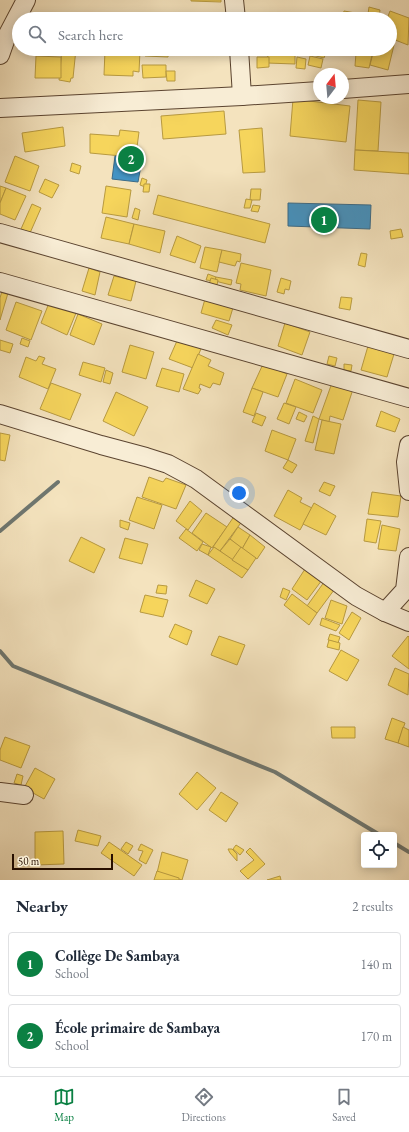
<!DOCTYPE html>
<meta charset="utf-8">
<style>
:root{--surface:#fff;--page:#f2f2f3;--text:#1f2937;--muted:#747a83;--line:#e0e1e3;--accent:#0b8043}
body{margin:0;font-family:"EB Garamond",serif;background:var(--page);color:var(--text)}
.controls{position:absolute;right:12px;bottom:12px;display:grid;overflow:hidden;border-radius:4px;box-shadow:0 2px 10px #0003}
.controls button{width:36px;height:36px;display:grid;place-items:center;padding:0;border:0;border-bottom:1px solid var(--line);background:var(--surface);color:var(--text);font:20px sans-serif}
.compass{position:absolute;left:313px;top:68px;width:36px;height:36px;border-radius:50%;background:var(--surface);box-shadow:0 2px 10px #0003;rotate:16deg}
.scale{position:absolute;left:12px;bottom:10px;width:101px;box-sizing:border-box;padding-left:4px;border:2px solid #280f00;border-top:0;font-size:11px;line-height:14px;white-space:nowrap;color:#280f00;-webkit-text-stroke:3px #f8edd5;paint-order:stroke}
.you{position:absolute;left:239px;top:493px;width:14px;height:14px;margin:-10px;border:3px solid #fff;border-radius:50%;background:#1a73e8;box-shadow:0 0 0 6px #1a73e833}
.badge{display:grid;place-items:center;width:26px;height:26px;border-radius:50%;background:var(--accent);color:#fff;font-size:13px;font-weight:700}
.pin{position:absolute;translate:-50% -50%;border:2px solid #fff;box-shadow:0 1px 4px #0006}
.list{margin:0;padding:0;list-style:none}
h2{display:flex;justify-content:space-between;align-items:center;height:52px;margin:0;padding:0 16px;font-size:17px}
h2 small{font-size:13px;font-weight:400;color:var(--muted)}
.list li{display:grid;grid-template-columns:26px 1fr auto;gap:12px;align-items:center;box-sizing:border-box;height:64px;margin:0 8px 8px;padding:0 8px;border:1px solid var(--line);border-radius:4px}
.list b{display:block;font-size:15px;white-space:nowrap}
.list p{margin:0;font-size:13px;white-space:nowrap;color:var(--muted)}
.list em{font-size:13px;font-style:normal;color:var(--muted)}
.icon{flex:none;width:22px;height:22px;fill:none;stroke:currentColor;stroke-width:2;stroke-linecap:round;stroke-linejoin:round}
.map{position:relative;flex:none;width:409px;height:880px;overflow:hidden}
.search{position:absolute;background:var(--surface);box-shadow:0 2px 10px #0003;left:12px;right:12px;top:12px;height:44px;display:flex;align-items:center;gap:10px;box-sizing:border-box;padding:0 14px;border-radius:22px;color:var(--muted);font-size:15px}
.sheet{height:196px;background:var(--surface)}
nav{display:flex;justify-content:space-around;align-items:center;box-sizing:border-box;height:56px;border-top:1px solid var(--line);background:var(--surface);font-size:11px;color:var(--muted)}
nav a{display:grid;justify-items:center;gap:2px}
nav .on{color:var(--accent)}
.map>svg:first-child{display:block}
.homes{fill:#f6d55c;stroke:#b89a40}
.schools{fill:#4393c3;stroke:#3b6b88}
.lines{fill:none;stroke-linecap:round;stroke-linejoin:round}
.stream{stroke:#6f7770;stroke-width:4}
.minor-casing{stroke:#5b4430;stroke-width:20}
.minor{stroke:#f8edd5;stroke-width:18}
</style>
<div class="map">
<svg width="409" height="880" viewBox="0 0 409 880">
<rect width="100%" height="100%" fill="#f4e3be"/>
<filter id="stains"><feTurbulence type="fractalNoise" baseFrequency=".005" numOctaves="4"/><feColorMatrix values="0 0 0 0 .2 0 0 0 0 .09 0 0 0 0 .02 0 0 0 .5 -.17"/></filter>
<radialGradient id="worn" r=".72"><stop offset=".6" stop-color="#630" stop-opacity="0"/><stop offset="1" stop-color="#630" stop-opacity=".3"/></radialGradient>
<g class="homes">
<path d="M191,0H221V2L191,1Z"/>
<path d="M369,7L380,10L379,17L368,14Z"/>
<path d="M344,11L367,15V19H342Z"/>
<path d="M390,11L409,18L408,45L390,38V19H387Z"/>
<path d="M161,13L170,15V19H160Z"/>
<path d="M390,43L394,45L388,70L370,65L374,49H390Z"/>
<path d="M62,49H76L73,78H71L70,82L59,80Z"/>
<path d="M90,49H101L100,52L90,50Z"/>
<path d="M145,49H169L168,57L145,56Z"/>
<path d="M268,49H295V64L267,63Z"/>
<path d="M310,49L327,50L324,58L308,54Z"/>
<path d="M105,50L140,51L139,72L133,71V76L104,75Z"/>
<path d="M356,53L372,55L369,68L355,66Z"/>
<path d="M36,56L61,57V78H35Z"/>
<path d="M310,56L323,59L321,68L308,65Z"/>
<path d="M257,57H269V67L257,68Z"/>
<path d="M297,57L306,59L305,69L296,68Z"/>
<path d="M142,65H166V77L143,78Z"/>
<path d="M166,71H175V81H167Z"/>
<path d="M293,99L350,106L346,142L290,136Z"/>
<path d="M358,100L381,102L378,151L355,150Z"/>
<path d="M224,111L226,134L163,139L161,116Z"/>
<path d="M63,127L65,146L25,152L22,133Z"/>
<path d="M262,128L265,172L243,173L239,130Z"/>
<path d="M120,130L139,132L137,147L133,148L132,157L90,153V134L119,136Z"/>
<path d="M355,150L409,153V174L354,170Z"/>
<path d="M15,156L39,166L30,191L5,182Z"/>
<path d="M72,163L81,166L79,174L70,171Z"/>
<path d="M142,178L147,180L145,187L140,185Z"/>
<path d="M45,179L59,185L52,198L39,192Z"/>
<path d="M144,184H150L149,192H143Z"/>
<path d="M0,186L6,188L0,203Z"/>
<path d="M106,186L131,190L127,217L102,213Z"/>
<path d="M6,188L26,196L15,220L0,214V203Z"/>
<path d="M251,189H261L260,200H250Z"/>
<path d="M158,195L270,224L265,243L153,214Z"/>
<path d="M246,199L252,200L250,208H244Z"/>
<path d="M32,204L41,208L30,233L21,229Z"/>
<path d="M253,205L260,206L258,212L251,211Z"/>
<path d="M135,208L140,210L138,220L132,218Z"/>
<path d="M106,217L134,224L129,244L101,238Z"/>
<path d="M134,224L165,231L160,253L129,244Z"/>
<path d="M401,229L403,237L391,239L390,231Z"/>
<path d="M177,236L201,246L195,263L170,255Z"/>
<path d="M205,247L222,250L217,272L200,268Z"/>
<path d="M222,250L241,254L240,262L237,261L235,266L219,262Z"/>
<path d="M361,253L367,254L365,267L358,265Z"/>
<path d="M241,263L271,270L266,296L240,290L241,284L236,283Z"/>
<path d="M89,268L100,272L95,295L82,291Z"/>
<path d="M208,274L216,277L215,281L206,280Z"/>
<path d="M114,276L136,281L131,301L108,295Z"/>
<path d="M216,277L232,280L231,285L215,281Z"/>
<path d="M211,278L218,280L216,290L208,288Z"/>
<path d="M281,278L291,281L289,290L285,289L284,294L277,292Z"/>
<path d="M2,291L8,293L0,320V298Z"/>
<path d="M207,292L235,301L229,321L201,313Z"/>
<path d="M341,297L352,298L350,310L339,308Z"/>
<path d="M16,302L42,311L31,340L6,330Z"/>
<path d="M49,303L76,313L67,335L41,323Z"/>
<path d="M78,314L102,324L94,345L70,335Z"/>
<path d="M216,320L232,325L228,335L212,328Z"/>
<path d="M285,323L310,332L302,355L278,346Z"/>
<path d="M180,334L203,344L193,368L169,359Z"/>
<path d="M22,338L30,341L28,347L20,344Z"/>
<path d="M0,340L13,344L10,353L0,350Z"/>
<path d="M130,345L154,352L146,379L122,372Z"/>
<path d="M368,346L394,354L387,377L361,370Z"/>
<path d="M198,354L211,360L208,366L224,373L220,385L213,383L210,388L200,384L199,388L201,389L198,394L183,389Z"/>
<path d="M39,356L45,358L42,364L56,369L48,389L19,377L26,357L36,361Z"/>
<path d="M329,356L337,358L335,366L327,364Z"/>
<path d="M83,362L105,368L101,382L79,375Z"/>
<path d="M263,364L287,374L278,397L252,388Z"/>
<path d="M344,364L352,365L351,371L344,370Z"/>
<path d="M162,368L184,374L179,392L156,386Z"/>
<path d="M106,370L113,373L110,384L103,382Z"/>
<path d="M295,379L322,390L313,413L286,403Z"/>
<path d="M333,380L354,386L343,420L330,416L329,422L319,419Z"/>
<path d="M51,383L81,394L70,420L40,409Z"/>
<path d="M252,388L263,392L254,416L243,412Z"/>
<path d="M116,392L148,407L134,436L103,421Z"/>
<path d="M284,403L296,407L289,424L277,419Z"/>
<path d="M381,411L400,419L395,432L376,426Z"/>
<path d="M299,412L307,416L304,422L296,419Z"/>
<path d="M256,413L266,417L262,426L252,422Z"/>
<path d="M313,416L319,419L313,443L305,441Z"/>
<path d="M322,420L341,424L334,454L315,450Z"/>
<path d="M272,430L296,439L288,460L265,451Z"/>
<path d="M0,433L10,435L5,461L0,460Z"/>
<path d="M288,460L297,465L292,473L283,468Z"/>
<path d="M149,477L163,482L166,478L186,485L176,509L142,497Z"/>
<path d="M324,482L335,486L330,496L319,491Z"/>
<path d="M288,490L302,498L300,502L312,508L300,530L274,516Z"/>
<path d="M372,492L401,496L398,517L368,514Z"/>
<path d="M137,497L162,505L154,529L129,520Z"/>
<path d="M190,501L202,511L188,530L176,521Z"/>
<path d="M314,503L336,516L326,535L303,524Z"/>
<path d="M206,513L227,527L212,548L192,533Z"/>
<path d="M235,515L243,520L220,551L213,547Z"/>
<path d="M367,519L381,521L376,543L364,541Z"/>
<path d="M120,520L130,523L128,530L120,527Z"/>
<path d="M382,525L400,529L396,551L378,549Z"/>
<path d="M238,527L250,535L242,549L230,539Z"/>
<path d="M186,529L203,542L197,551L179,538Z"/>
<path d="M250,535L265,547L257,559L242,549Z"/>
<path d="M81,537L105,549L94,573L69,561Z"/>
<path d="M125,538L148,544L142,564L119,558Z"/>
<path d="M230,539L242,548L232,561L220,551Z"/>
<path d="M202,544L211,547L208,555L199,550Z"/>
<path d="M214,547L248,570L242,578L208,555Z"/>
<path d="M241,547L256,558L248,570L232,560Z"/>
<path d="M305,569L322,580L307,600L292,589Z"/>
<path d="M327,578L337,586L317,613L307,606Z"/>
<path d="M196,580L215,589L207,604L189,596Z"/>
<path d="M158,585L167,586L166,594L156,593Z"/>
<path d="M283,588L290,591L286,600L280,597Z"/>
<path d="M292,594L317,613L309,625L284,605Z"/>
<path d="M145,595L168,600L163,617L140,612Z"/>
<path d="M331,600L347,606L342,624L325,618Z"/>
<path d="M352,612L361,618L349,640L339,633Z"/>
<path d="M322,618L340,625L336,631L320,625Z"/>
<path d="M175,624L192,631L187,645L169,637Z"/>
<path d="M330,634L340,637L338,643L328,640Z"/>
<path d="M219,636L245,645L237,665L211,655Z"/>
<path d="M408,636L409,637V669L392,656Z"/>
<path d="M329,640L340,643L339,650L327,647Z"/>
<path d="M341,650L359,660L347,681L329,671Z"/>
<path d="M395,668L409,674L408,695L388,685Z"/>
<path d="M392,718L405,723L398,743L385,739Z"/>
<path d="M331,727H355V738H332Z"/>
<path d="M403,727L409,730V747L398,743Z"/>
<path d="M5,737L30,746L21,768L0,760V750Z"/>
<path d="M35,768L55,779L44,799L24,788Z"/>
<path d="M197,772L216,788L197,810L179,794Z"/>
<path d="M17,774L23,776L21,785L14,783Z"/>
<path d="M221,792L238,803L226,822L209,810Z"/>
<path d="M78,830L101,836L98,846L75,841Z"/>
<path d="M63,831L64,864L35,865V832Z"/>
<path d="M109,842L142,865L134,876L101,853Z"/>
<path d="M126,842L133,846L128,854L121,849Z"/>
<path d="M141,844L153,850L146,864L139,860L143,851L138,850Z"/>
<path d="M236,845L244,850L240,855L233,849Z"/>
<path d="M250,848L265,864L248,879L240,871L254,860L246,852Z"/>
<path d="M228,849H232L237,854V861L230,853Z"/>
<path d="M162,852L188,860L182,880L157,873Z"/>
<path d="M157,871L179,878V880H154Z"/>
<path d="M280,876L281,880H267Z"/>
</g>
<g class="schools">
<path d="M115,156L142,160L138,182L112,179Z"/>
<path d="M288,203L371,205L370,229L288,226Z"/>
</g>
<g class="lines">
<g class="stream">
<path d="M0,531L58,482"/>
<path d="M0,651L13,666L275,772L380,835"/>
<path d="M394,843L409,852"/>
</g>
<defs>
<g id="minor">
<path d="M234,0L236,19"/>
<path d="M239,49L242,96"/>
<path d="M0,55L6,38L26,0"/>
<path d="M343,89L409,84"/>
<path d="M0,108L242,96L319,91"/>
<path d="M0,233L409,349"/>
<path d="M0,282L409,398"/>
<path d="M0,414L101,445L146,457L168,464L196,479L356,596L385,612L409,622"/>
<path d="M409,445L406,462L409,491"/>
<path d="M385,612L405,590L409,557"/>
<path d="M0,792L24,795"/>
</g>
</defs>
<use href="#minor" class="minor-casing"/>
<use href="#minor" class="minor"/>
</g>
<rect width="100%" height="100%" filter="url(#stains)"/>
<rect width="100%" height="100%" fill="url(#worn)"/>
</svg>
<div class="controls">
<button><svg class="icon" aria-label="locate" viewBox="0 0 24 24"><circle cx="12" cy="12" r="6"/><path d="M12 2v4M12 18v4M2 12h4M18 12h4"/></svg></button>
</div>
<svg class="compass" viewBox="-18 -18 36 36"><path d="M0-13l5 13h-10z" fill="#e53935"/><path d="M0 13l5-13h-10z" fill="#747a83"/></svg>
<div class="scale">50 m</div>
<div class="you"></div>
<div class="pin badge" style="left:324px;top:220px">1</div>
<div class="pin badge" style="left:131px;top:159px">2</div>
<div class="search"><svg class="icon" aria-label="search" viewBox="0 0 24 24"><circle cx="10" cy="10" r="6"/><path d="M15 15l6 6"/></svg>Search here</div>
</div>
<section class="sheet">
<h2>Nearby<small>2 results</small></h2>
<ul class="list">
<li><span class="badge">1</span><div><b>Collège De Sambaya</b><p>School</p></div><em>140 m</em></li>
<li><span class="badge">2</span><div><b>École primaire de Sambaya</b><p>School</p></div><em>170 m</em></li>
</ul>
</section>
<nav>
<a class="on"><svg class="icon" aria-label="map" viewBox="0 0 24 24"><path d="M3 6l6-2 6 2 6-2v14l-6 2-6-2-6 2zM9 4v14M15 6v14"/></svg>Map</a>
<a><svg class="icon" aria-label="directions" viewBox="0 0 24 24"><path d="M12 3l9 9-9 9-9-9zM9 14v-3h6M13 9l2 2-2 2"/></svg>Directions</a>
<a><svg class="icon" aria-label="saved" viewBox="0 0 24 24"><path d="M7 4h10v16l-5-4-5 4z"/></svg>Saved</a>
</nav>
